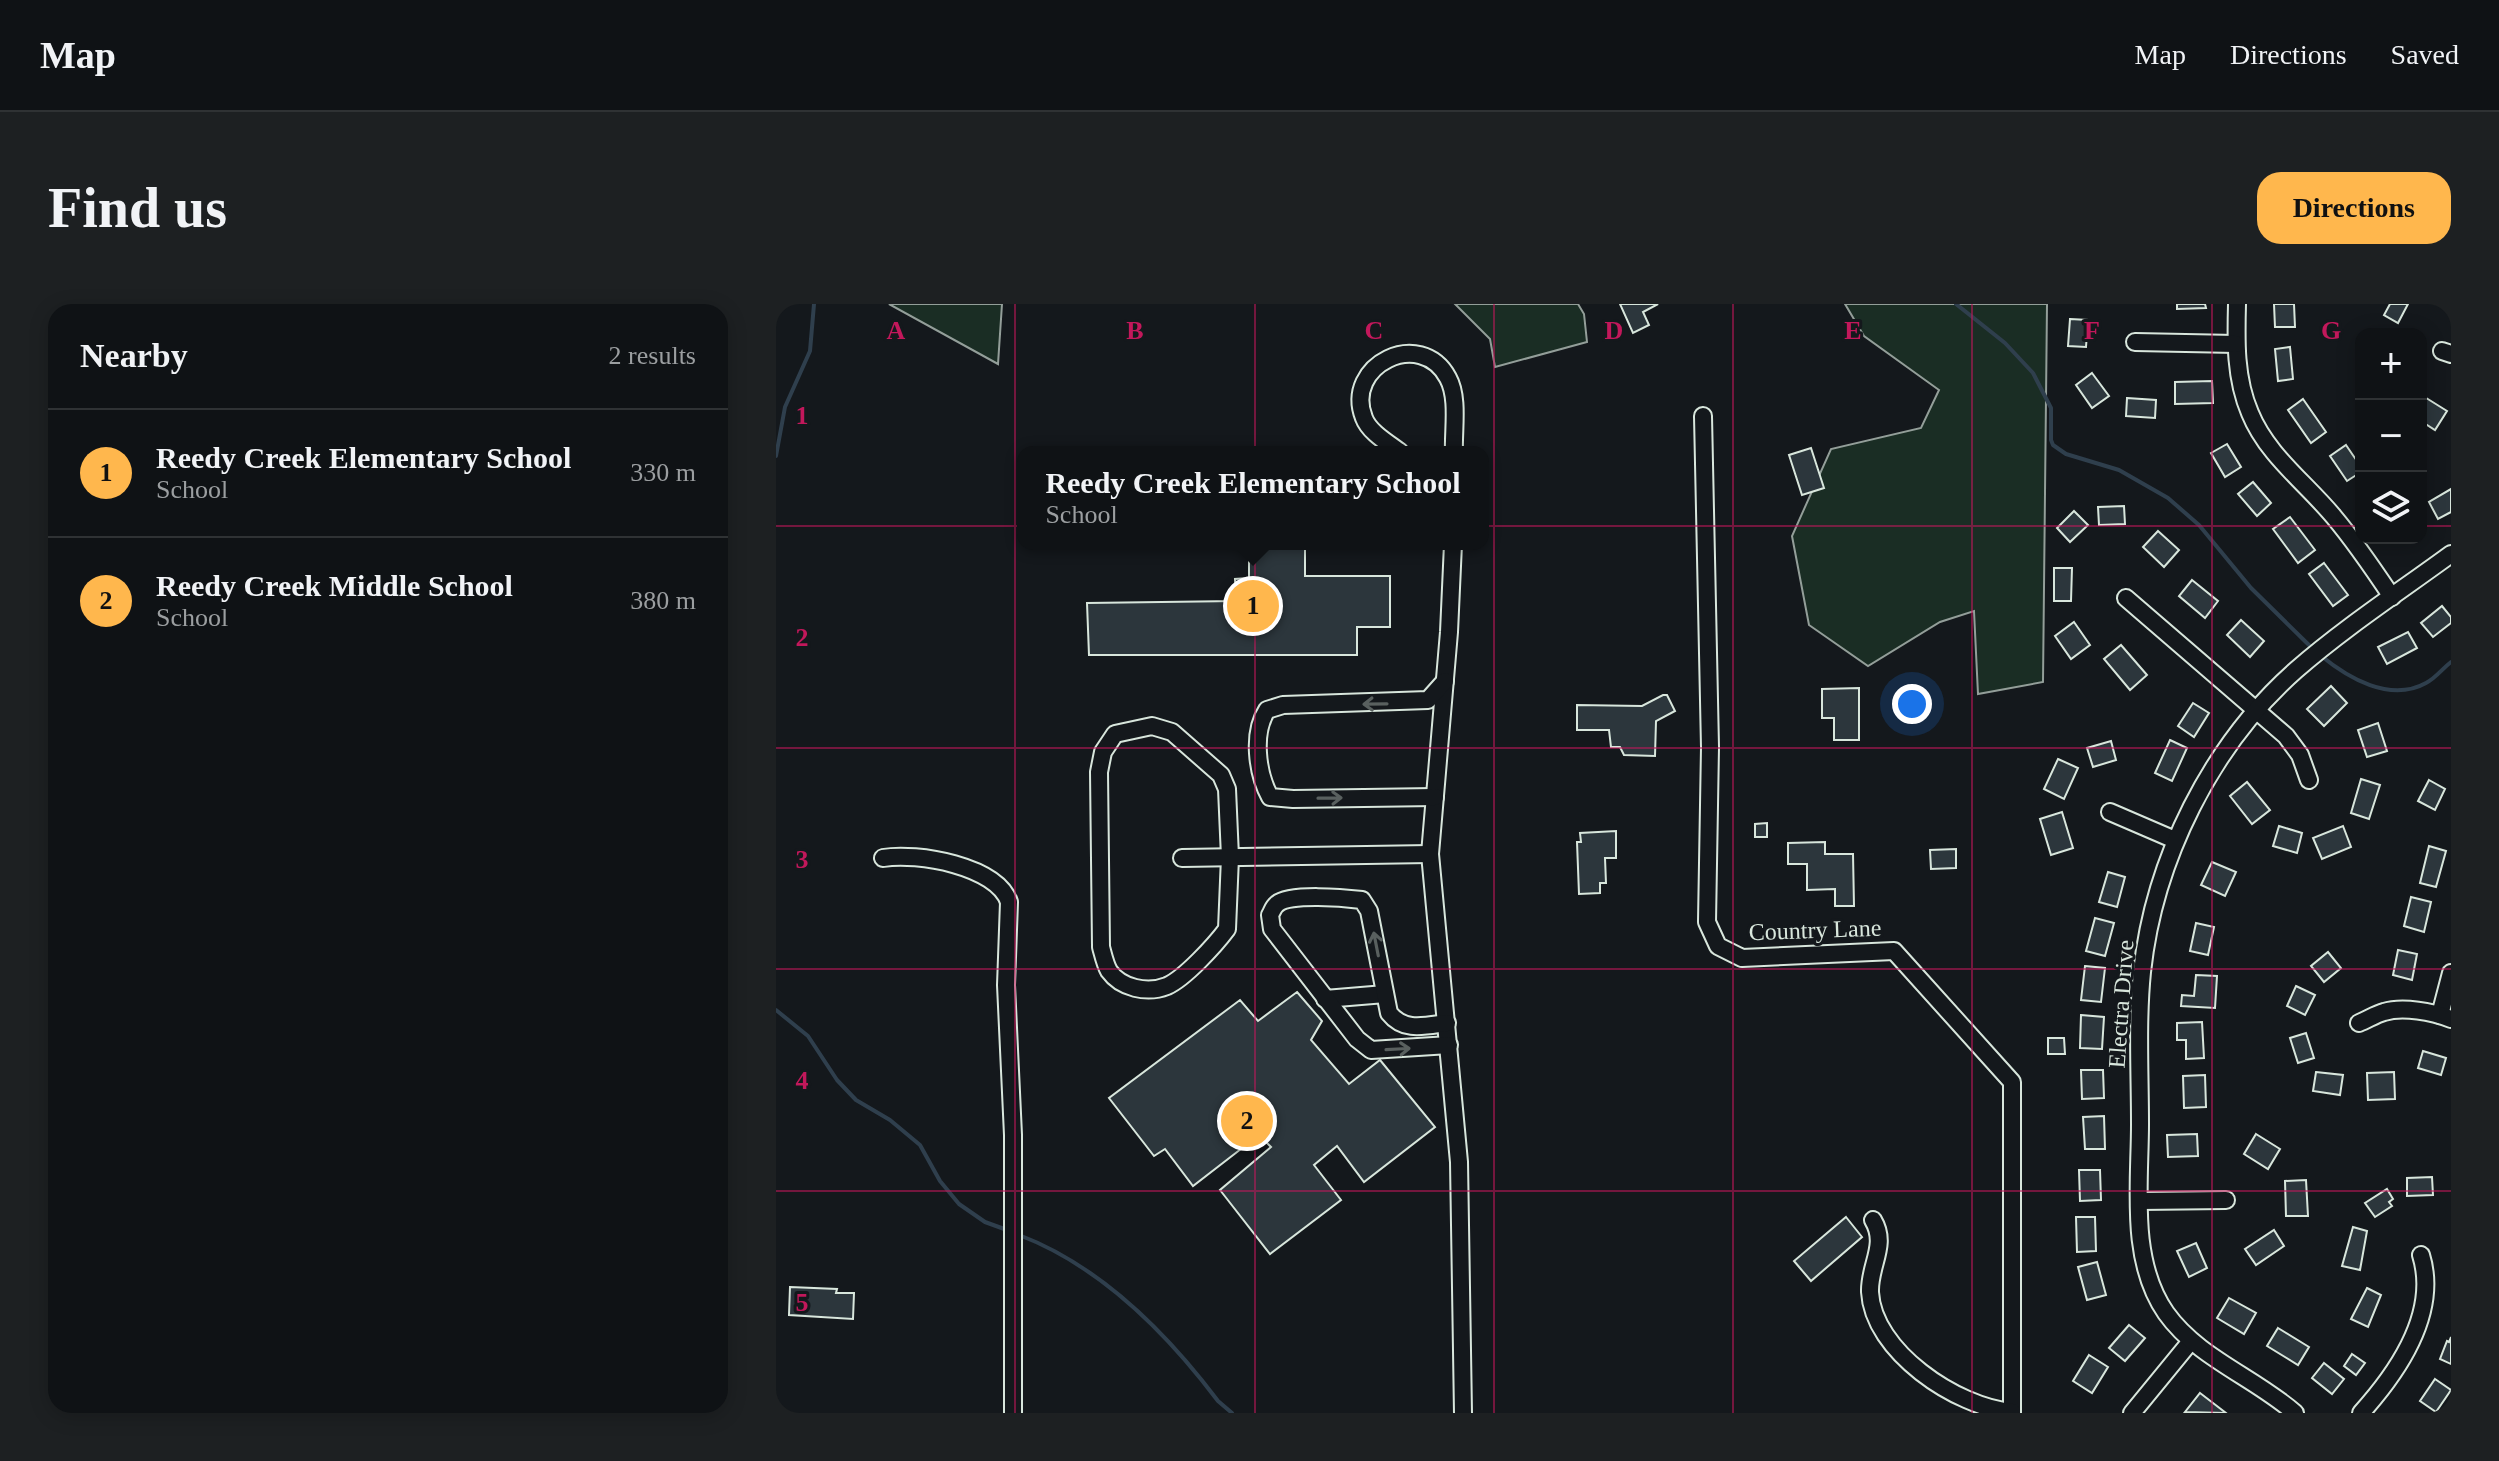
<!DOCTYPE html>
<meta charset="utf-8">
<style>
:root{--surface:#0f1215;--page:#1d2022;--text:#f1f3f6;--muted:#9b9ea0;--line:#2f3234;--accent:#ffb74d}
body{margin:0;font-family:Georgia,serif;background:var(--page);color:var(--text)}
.controls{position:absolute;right:24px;top:24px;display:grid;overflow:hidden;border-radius:16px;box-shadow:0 4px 20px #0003}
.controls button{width:72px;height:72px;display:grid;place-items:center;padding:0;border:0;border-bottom:2px solid var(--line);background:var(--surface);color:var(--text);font:40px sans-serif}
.you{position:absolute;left:1136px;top:400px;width:28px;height:28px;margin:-20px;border:6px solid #fff;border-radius:50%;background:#1a73e8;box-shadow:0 0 0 12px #1a73e833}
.badge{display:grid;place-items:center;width:52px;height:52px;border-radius:50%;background:var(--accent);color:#111;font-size:26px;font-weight:700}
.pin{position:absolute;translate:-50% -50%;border:4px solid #fff;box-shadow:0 2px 8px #0006}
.popup{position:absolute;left:241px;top:142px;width:472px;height:104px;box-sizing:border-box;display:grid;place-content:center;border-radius:16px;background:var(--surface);filter:drop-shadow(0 2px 6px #0005);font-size:26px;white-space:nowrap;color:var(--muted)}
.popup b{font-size:30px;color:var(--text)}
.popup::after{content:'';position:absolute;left:50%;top:100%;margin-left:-16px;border:16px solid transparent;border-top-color:var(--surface)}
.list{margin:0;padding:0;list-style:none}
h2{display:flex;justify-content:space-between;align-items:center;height:104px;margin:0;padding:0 32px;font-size:34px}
h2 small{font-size:26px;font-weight:400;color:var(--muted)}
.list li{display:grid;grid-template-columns:52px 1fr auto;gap:24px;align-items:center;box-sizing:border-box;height:128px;padding:0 32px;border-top:2px solid var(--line)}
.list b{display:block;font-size:30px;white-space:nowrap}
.list p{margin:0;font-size:26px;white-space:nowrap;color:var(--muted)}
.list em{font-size:26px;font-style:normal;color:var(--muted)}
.icon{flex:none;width:44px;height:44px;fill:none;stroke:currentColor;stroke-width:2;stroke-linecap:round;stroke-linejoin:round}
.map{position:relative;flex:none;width:1675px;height:1109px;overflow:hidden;border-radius:24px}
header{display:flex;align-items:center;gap:48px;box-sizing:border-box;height:112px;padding:0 40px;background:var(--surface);border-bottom:2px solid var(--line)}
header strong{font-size:38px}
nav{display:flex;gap:44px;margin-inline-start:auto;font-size:28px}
.intro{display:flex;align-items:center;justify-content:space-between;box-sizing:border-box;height:192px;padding:0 48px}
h1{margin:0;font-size:56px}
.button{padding:20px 36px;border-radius:24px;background:var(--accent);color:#111;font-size:28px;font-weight:700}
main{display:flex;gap:48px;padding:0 48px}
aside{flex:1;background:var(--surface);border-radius:24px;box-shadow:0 4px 20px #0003}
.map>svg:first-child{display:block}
.green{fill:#1a2d24;stroke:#939e99;stroke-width:2}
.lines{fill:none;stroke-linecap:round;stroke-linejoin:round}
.stream{stroke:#2f3f4d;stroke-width:4}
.building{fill:#2c363c;stroke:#d8e6dc;stroke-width:2}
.minor-casing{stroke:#d8e6dc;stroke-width:20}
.minor{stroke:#14181c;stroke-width:16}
.oneway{stroke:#59605f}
.grid{fill:none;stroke:#c2185b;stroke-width:2;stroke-opacity:0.55}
.labels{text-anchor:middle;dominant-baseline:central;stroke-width:6;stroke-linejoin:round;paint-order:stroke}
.street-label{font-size:24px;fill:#d8e6dc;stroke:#14181c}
.grid-label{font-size:26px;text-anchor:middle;font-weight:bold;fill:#c2185b;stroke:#14181c;stroke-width:6;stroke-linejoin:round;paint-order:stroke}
</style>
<header>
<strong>Map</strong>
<nav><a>Map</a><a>Directions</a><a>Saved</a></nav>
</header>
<div class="intro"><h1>Find us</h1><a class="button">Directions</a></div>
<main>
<aside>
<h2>Nearby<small>2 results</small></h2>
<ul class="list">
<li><span class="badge">1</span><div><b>Reedy Creek Elementary School</b><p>School</p></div><em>330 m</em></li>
<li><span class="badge">2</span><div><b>Reedy Creek Middle School</b><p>School</p></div><em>380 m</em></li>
</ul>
</aside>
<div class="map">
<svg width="1675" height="1109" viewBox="0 0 1675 1109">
<rect width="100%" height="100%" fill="#14181c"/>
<g class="green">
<path d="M113,0H226L222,60Z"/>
<path d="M679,0H802L808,10L811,38L719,63L714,35Z"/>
<path d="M1069,0H1271L1267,378L1202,390L1198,307L1164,318L1092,362L1033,321L1016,232L1055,145L1145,124L1163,86L1088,32Z"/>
</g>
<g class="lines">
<g class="stream">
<path d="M1180,0L1229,39L1257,69L1275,104V136L1277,141L1290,150L1343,166L1392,194L1423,221L1475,284L1537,345"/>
<path d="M0,152L9,103L34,47L38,0"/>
<path d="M1544,351C1572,374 1614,399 1650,379C1660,374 1667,364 1675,358"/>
<path d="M0,706L32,732L61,776L80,796L114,816L144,841L164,877L183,900L209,918L231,926"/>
<path d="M243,931C325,962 390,1028 442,1097L456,1109"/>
</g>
</g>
<g class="building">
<path d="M844,0H882L867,8L873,21L857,29Z"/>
<path d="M1401,0H1429L1430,4L1401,5Z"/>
<path d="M1498,0H1518L1519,23H1499Z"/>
<path d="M1614,0H1632L1622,19L1608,11Z"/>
<path d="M1294,15L1312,16L1310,43L1292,42Z"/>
<path d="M1514,43L1517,75L1502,77L1499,45Z"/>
<path d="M1316,69L1333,92L1316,104L1300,81Z"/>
<path d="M1436,77L1437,99L1399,100V78Z"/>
<path d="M1647,92L1671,107L1659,126L1645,117Z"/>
<path d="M1351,94L1380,96L1379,114L1350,112Z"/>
<path d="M1527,95L1550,128L1535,139L1512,106Z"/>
<path d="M1451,140L1465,163L1449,173L1435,149Z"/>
<path d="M1570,141L1585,163V168L1571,177L1554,152Z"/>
<path d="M1035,144L1048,184L1026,191L1013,151Z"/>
<path d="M1477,178L1495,199L1481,212L1462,190Z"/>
<path d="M1675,185V208L1662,215L1653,198Z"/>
<path d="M1348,202L1349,220L1323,221L1322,203Z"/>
<path d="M1298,207L1312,221L1294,238L1281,224Z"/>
<path d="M1514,213L1539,246L1522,259L1497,225Z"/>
<path d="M1382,227L1403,246L1388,263L1367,243Z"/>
<path d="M473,240H529V272H614V323H581V351H313L311,299L460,297L459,275L473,274Z"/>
<path d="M1548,259L1572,291L1557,302L1533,270Z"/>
<path d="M1278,264H1296L1295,297H1278Z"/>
<path d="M1416,276L1442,297L1429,314L1403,292Z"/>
<path d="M1666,302L1675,313V319L1657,333L1645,319Z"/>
<path d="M1465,316L1488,337L1474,353L1451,331Z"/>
<path d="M1298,318L1314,341L1295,355L1279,332Z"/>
<path d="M1632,328L1641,344L1611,360L1602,343Z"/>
<path d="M1345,341L1371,371L1354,386L1328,355Z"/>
<path d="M1555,382L1571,399L1548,422L1531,405Z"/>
<path d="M1083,384V436H1058V414H1046V385Z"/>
<path d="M887,391H891L899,407L880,417L879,452L848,451L844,443H835L833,426H801V401L866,402Z"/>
<path d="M1417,399L1433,409L1418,433L1402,422Z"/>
<path d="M1602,419L1611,447L1591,453L1582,426Z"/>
<path d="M1394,436L1411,444L1396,477L1379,469Z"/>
<path d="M1335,437L1340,456L1317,463L1311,444Z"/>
<path d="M1282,455L1302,464L1288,495L1268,485Z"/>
<path d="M1585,475L1604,481L1593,515L1575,509Z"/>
<path d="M1653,476L1669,485L1659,506L1642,497Z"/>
<path d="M1471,478L1494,506L1476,520L1454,492Z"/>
<path d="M1286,508L1297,544L1275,551L1264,515Z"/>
<path d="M991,519V533H979V520Z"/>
<path d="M1503,522L1526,529L1521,549L1497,542Z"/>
<path d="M1567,522L1575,543L1546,555L1537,534Z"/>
<path d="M840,527V554H829L830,579H824V589L803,590L801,538H805L804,529Z"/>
<path d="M1049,538V550H1077L1078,602H1059V585L1031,586V560H1012V539Z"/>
<path d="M1653,542L1670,547L1660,583L1644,579Z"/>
<path d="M1180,545V564L1155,565L1154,546Z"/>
<path d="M1436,558L1460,568L1449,592L1425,581Z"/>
<path d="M1332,568L1349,573L1341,603L1323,598Z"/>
<path d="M1635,593L1655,598L1648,628L1628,622Z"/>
<path d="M1319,614L1338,619L1329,652L1310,647Z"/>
<path d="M1420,619L1438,623L1432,651L1414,647Z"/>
<path d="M1622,646L1641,650L1636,676L1617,671Z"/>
<path d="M1552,648L1565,664L1548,678L1535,662Z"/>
<path d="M1309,662L1329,664L1325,698L1305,696Z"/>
<path d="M1420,671L1441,672L1439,704L1405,702L1406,691L1418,692Z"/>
<path d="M1520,682L1539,691L1529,711L1511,702Z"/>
<path d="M521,688L546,717L535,736L573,780L604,756L659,823L588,878L561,842L538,861L565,896L494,950L444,886L495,843L483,831L417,882L389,845L378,852L333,794L464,696L482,717Z"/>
<path d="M1305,711L1328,713L1326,745L1304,744Z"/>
<path d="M1426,718L1428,754L1410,755V736H1401V719Z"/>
<path d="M1530,729L1538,754L1522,759L1514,734Z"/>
<path d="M1272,734H1288L1289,750H1272Z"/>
<path d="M1647,747L1670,754L1665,771L1642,764Z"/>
<path d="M1305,766H1327L1328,794L1306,795Z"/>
<path d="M1540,768L1567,771L1564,791L1537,787Z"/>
<path d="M1618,768L1619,795L1592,796L1591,769Z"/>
<path d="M1429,771L1430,803L1408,804L1407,772Z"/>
<path d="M1328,812L1329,845H1309L1307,813Z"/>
<path d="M1421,830L1422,852L1392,853L1391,831Z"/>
<path d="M1480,830L1504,845L1492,865L1468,850Z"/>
<path d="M1303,866H1324L1325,896L1304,897Z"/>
<path d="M1656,873L1657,891L1631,892V874Z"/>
<path d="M1530,876L1532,912H1510L1509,877Z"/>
<path d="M1611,885L1617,895L1613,898L1616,902L1599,913L1589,899Z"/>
<path d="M1070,913L1086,933L1035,977L1018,957Z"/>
<path d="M1300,913H1319L1320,947L1301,948Z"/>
<path d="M1577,923L1591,927L1584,966L1566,962Z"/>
<path d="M1498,926L1508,942L1480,961L1469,945Z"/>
<path d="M1420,939L1431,964L1413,973L1401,947Z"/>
<path d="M1321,958L1330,991L1311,996L1302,963Z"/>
<path d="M14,983L61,985L60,989H78L77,1015L13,1011Z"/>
<path d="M1591,984L1605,991L1592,1023L1575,1015Z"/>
<path d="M1453,994L1480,1009L1468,1030L1441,1014Z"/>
<path d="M1353,1021L1369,1034L1349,1057L1333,1044Z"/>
<path d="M1502,1024L1533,1043L1522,1061L1491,1042Z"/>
<path d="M1675,1033V1060L1664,1055L1671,1037L1673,1038Z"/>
<path d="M1576,1050L1589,1059L1580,1071L1568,1062Z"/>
<path d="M1313,1051L1332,1063L1316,1089L1297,1077Z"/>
<path d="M1548,1059L1568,1075L1556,1090L1536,1074Z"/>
<path d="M1659,1075L1675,1086L1660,1108L1644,1097Z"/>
<path d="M1424,1089L1450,1109L1409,1108Z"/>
</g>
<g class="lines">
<defs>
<g id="minor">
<path d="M1461,0C1460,37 1459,74 1474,109C1491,151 1530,179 1558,213C1579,238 1598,266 1616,293"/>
<path d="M1359,38L1460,40"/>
<path d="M1666,47L1675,50"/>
<path d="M927,112L934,443L931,618L942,642L966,654L1118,647L1236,778V1109"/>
<path d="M624,148C612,139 593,128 588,114C567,61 645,23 672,74C683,94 677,126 678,148"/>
<path d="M677,240L673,328L654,550L683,858L687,1109"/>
<path d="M1350,294L1510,432L1524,451L1533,476"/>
<path d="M376,422L396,428L445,471L451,485L454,553L451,625C439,641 409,674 391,682C371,690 345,684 333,667C329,660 327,650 325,643L323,468L327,448L339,430Z"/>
<path d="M659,493L517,495L494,493C481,469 476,429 491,406L507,401L652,396L669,377"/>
<path d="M1334,508L1399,536"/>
<path d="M107,554C141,548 221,562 233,598L230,681L237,831V1109"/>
<path d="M406,554L654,550"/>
<path d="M549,695L609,690"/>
<path d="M1664,711L1675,669"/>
<path d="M671,719C648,722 628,728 613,709L593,607L586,596C569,594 514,589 501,600C497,603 496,608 494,611L496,625L581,735L595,746L673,741"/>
<path d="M1583,719C1591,716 1600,710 1608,708C1627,702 1657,708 1675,715"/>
<path d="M1364,897L1450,896"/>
<path d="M1097,916C1112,941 1093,961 1094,988C1097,1047 1180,1103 1236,1108"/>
<path d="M1356,1109L1415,1037"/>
<path d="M1519,1109C1478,1073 1422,1054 1390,1009C1353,956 1364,881 1364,820C1364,770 1361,718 1366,668C1378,556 1435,441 1520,366C1568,324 1623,288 1675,250"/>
<path d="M1585,1109C1622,1068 1663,1009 1645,951"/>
</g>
</defs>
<use href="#minor" class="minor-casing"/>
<use href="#minor" class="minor"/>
</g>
<defs><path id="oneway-shaft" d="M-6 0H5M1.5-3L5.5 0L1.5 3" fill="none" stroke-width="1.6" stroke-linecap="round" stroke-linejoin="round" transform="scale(2)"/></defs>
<g class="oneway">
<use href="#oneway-shaft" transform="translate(599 400) rotate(179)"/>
<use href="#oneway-shaft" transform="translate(554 494) rotate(-1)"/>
<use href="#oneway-shaft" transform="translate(600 640) rotate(-101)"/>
<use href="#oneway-shaft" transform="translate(622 745) rotate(-3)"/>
</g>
<path class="grid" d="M239,0V1109M479,0V1109M718,0V1109M957,0V1109M1196,0V1109M1436,0V1109M0,222H1585M1645,222H1675M0,444H1675M0,665H1675M0,887H1675"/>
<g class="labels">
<g class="street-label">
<text transform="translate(1039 626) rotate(-2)">Country Lane</text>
<text transform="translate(1345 700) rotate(-86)">Electra Drive</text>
</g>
</g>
<g class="grid-label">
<text x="120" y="35">A</text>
<text x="359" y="35">B</text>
<text x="598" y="35">C</text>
<text x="838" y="35">D</text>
<text x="1077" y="35">E</text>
<text x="1316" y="35">F</text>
<text x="1555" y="35">G</text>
<text x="26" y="120">1</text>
<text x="26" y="342">2</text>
<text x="26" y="564">3</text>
<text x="26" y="785">4</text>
<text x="26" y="1007">5</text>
</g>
</svg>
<div class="controls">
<button>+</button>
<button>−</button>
<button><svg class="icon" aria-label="layers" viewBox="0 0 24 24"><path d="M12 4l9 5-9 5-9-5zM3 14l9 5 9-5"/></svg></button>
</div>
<div class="you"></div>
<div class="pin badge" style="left:477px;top:302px">1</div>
<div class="popup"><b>Reedy Creek Elementary School</b>School</div>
<div class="pin badge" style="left:471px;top:817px">2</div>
</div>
</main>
